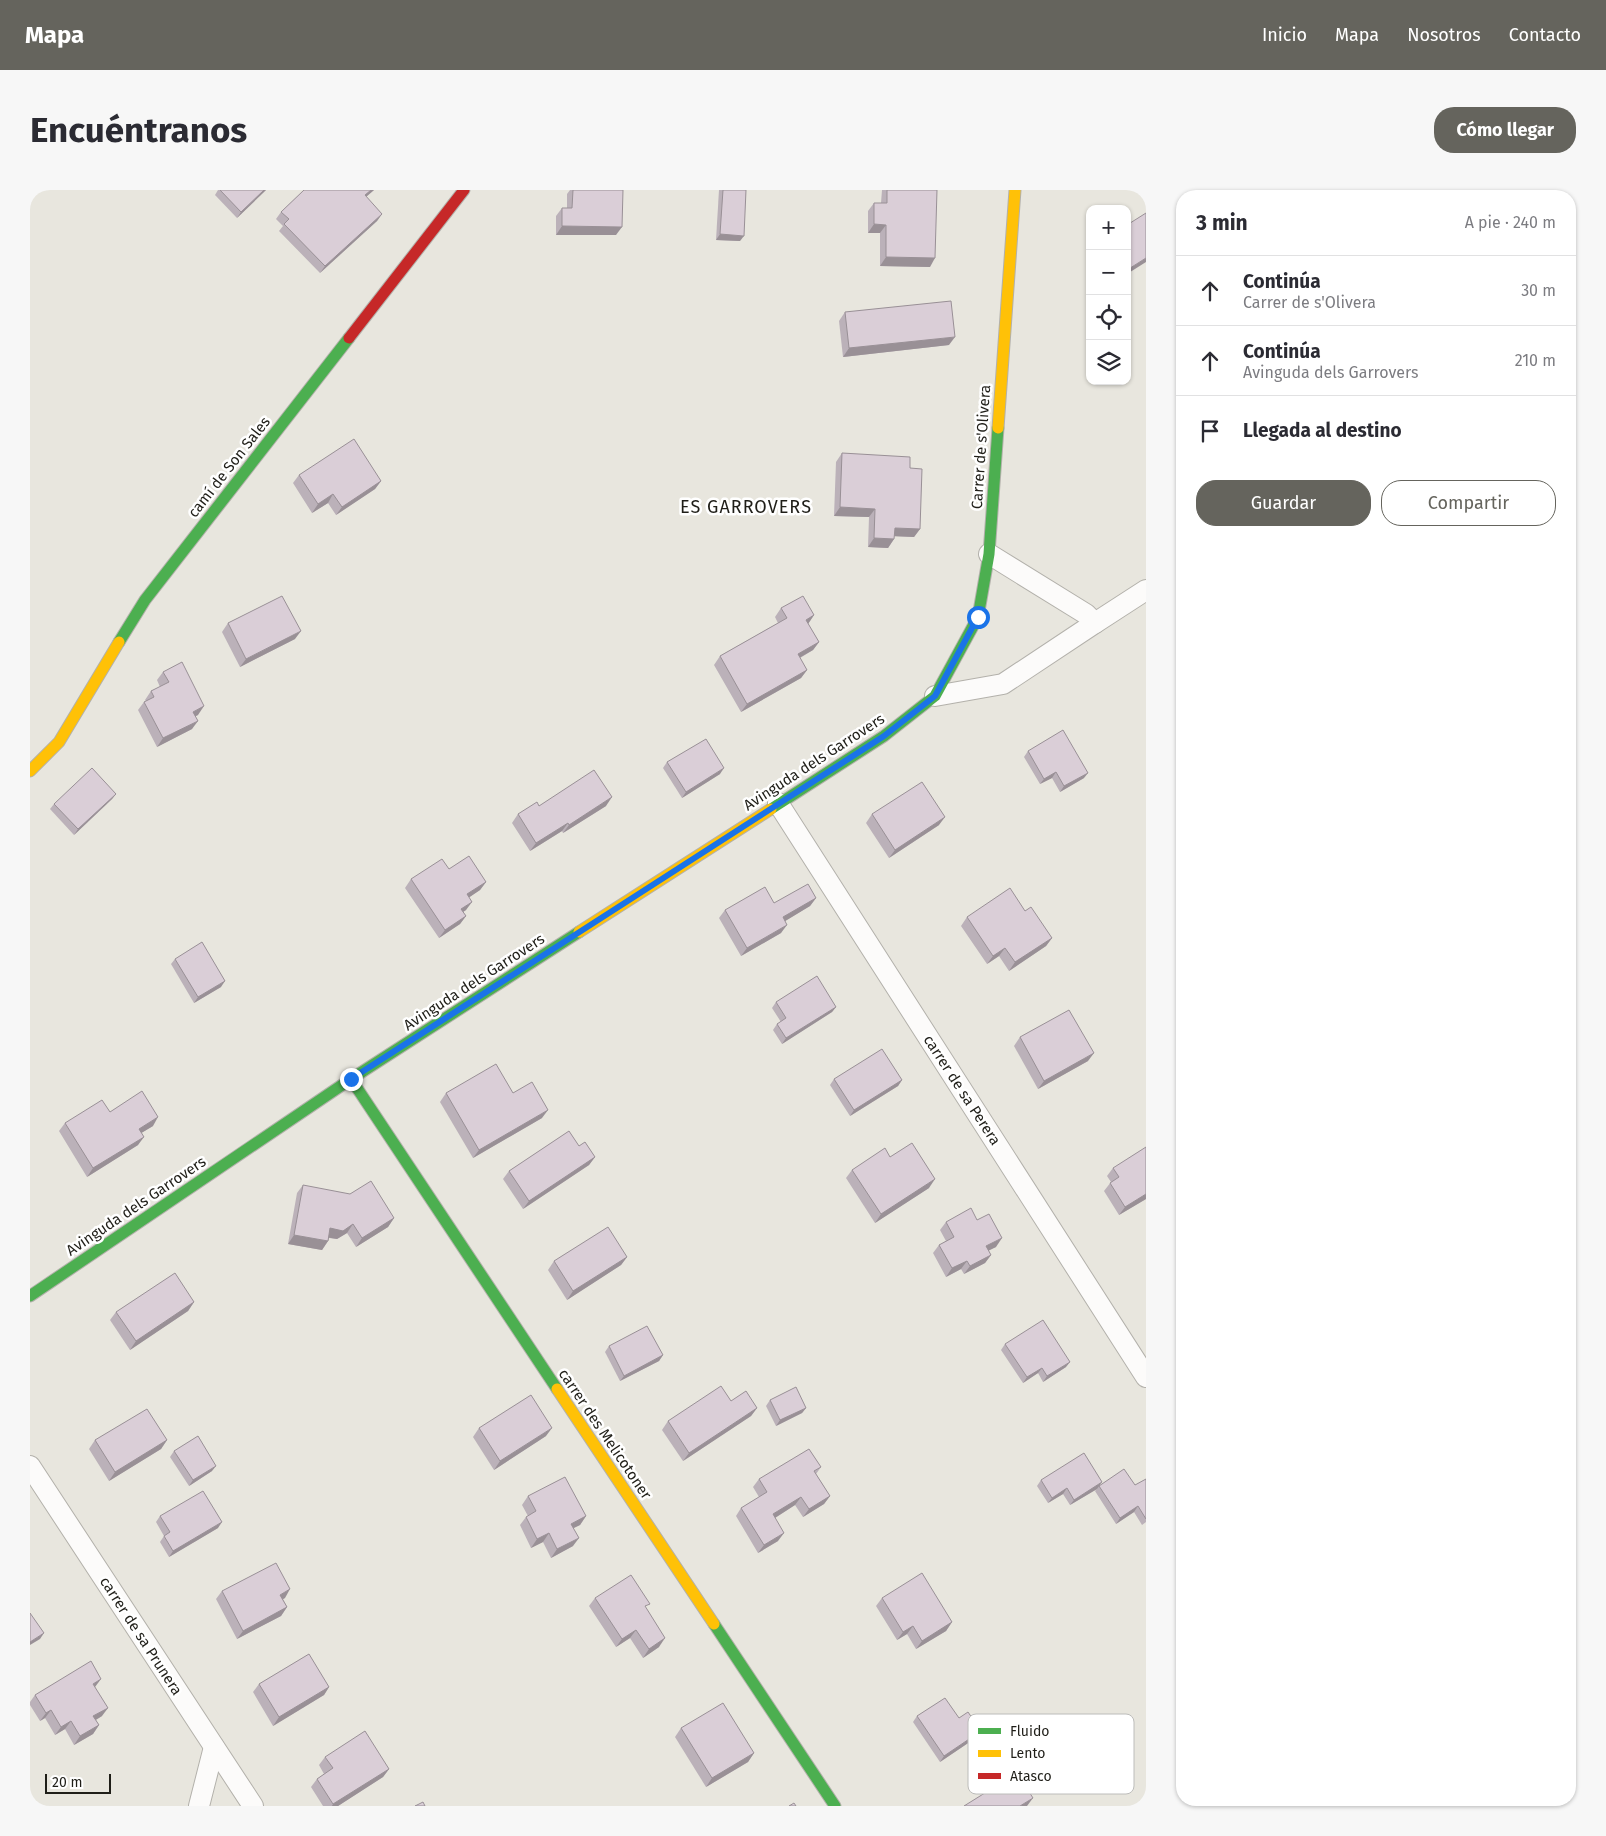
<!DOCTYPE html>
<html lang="es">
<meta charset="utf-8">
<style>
:root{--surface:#fff;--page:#f7f7f7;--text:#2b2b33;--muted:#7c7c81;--line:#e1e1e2;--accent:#65645d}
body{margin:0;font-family:"Fira Sans",sans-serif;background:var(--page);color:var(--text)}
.controls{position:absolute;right:15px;top:15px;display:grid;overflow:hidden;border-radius:10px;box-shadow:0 1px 4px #0004}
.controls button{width:45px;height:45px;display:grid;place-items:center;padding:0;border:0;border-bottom:1px solid var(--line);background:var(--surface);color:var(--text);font:25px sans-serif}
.scale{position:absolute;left:15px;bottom:12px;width:66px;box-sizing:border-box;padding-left:5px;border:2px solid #1f1e18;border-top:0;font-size:14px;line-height:18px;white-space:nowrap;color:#1f1e18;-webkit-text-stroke:4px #fff;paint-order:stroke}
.stop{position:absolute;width:15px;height:15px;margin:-11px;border:4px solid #1a73e8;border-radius:50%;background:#fff}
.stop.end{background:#1a73e8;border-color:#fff;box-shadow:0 1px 5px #0008}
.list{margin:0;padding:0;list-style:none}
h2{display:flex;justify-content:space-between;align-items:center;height:65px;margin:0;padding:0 20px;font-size:21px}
h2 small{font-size:16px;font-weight:400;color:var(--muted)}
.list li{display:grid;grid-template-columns:32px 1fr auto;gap:15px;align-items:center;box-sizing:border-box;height:70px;padding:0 20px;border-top:1px solid var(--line)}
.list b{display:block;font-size:19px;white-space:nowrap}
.list p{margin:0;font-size:16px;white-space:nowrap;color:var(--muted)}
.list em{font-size:16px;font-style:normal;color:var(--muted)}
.actions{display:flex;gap:10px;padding:15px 20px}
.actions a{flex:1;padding:11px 0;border:1px solid var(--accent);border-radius:20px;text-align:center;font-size:18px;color:var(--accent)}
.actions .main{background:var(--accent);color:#fff}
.icon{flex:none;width:28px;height:28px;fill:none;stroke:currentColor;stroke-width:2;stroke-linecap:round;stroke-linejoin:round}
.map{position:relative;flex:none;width:1116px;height:1616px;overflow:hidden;border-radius:20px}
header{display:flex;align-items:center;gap:30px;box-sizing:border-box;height:70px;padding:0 25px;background:var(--accent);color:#fff}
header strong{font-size:24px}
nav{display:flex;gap:28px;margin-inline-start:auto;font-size:18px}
.intro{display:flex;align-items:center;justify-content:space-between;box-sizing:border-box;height:120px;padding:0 30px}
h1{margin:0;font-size:35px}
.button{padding:12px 22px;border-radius:20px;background:var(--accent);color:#fff;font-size:18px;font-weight:700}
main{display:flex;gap:30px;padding:0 30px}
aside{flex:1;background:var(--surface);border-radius:20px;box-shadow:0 1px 4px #0004}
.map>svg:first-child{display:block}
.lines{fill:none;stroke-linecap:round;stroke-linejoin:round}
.street-casing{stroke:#b3b1ab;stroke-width:22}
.fast-casing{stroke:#b3b1ab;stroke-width:13}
.slow-casing{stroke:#b3b1ab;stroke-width:13}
.jam-casing{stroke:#b3b1ab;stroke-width:13}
.street{stroke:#fcfbfa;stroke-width:20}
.fast{stroke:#4caf50;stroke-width:11}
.slow{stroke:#ffc107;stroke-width:11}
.jam{stroke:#c62828;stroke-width:11}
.wall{fill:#bbb1b9}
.shaded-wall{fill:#999096}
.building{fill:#daced7;stroke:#999096}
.route{stroke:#1a73e8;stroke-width:6}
.labels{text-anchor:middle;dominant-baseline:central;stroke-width:5;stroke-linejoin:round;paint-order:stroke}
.street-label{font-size:15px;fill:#1f1e18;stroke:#fff}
.quarter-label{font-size:18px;letter-spacing:1px;fill:#1f1e18;stroke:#fff}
.key{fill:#fff;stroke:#bcbcba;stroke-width:1}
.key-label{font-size:14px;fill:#1f1e18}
</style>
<header>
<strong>Mapa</strong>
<nav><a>Inicio</a><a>Mapa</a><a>Nosotros</a><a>Contacto</a></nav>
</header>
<div class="intro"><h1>Encuéntranos</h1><a class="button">Cómo llegar</a></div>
<main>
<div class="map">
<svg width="1116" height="1616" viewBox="0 0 1116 1616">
<rect width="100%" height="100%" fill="#e8e6de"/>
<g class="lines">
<defs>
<g id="street">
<path d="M959,364L1056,424L1065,433L1116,400"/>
<path d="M905,506L973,494L1065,433"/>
<path d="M748,613L1116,1187"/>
<path d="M0,1276L223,1616"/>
<path d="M169,1616L184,1557"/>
</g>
<g id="fast">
<path d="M89,452L115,410L319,148"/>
<path d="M741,619L854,546L905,506L948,427L959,364L968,238"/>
<path d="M321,889L527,1199"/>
<path d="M0,1106L321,889L549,742"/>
<path d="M684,1434L805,1616"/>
</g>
<g id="slow">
<path d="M968,238L985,0"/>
<path d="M0,581L29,552L89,452"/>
<path d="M549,742L741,619"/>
<path d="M527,1199L684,1434"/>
</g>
<path id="jam" d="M319,148L434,0"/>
</defs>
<use href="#street" class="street-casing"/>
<use href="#fast" class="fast-casing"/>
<use href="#slow" class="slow-casing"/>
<use href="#jam" class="jam-casing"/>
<use href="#street" class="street"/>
<use href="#fast" class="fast"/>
<use href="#slow" class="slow"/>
<use href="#jam" class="jam"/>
</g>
<g class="wall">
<path d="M188,0H236L207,28L185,5Z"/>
<path d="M274,0H344L336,7L352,24L347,31L290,83L249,41L253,36L246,29L251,22Z"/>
<path d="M540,0H593L586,45H526V26L532,18H537V4Z"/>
<path d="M689,0H716L710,51L686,50Z"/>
<path d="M852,0H907L900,77L850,76V43H838V21L844,13H851Z"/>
<path d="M815,122L919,155L813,167L809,131Z"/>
<path d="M812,263L880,278L890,339L884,347L864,346V349L858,358L838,357L839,327L804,326L806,272Z"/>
<path d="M269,285L351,291L345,299L306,325L298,313L282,323L263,293Z"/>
<path d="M751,418L784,425L778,434L789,452L783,460L770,468L777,480L771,488L711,522L684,475L690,466L748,433L745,427Z"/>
<path d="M198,433L265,449L210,477L192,442Z"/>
<path d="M133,482L168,525L166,526L162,539L127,557L108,520L114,512L116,511L115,510L121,501L130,497L127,490Z"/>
<path d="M998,561L1054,588L1030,602L1022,588L1010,594L994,567Z"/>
<path d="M637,572L690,584L652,608L633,578Z"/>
<path d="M86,604L82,609L44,645L20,619L24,614Z"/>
<path d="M509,616H576L533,643L532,641L500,661L482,633L488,624Z"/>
<path d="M842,624L909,635L859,668L836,633Z"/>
<path d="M419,679L456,692L450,700L439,707L436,720L433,722L436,726L430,734L409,748L375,698L381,689Z"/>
<path d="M786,708L780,716L755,731L751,743L711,766L689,728L695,720Z"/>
<path d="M995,721L1022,748L1016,756L979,781L969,766L957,774L931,736L937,727Z"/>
<path d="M145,769L191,797L164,813L141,774Z"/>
<path d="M746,812L806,817L802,822L752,854L743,840L747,834L751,832L742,818Z"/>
<path d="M990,847L1058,871L1008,899L984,856Z"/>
<path d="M804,889L872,890L868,896L820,926L800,895Z"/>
<path d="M416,903H483L512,928L443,968L410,912Z"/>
<path d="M80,922L123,936L111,943L108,955L57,987L29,941L35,933Z"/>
<path d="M549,956L565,967L559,975L493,1019L473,989L479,981Z"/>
<path d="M860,967L899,998L845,1033L816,988L822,980Z"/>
<path d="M1083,978L1116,1009L1089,1025L1074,1001L1081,992L1077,986Z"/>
<path d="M273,995L364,1028L358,1037L326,1057L317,1043L307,1049L299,1048L298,1051L292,1060L258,1054L267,1003Z"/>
<path d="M947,1030L966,1057L958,1060L961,1065L955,1073L934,1084L931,1079L916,1087L903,1063L909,1055L916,1051L910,1040L916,1032Z"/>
<path d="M597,1067L591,1075L537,1110L518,1080L524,1071Z"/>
<path d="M164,1112L158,1121L100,1160L80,1130L86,1122Z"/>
<path d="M975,1154L1036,1177L1013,1192L1008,1183L993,1193L971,1160Z"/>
<path d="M579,1156L633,1165L629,1171L590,1191L575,1162Z"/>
<path d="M740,1210L776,1218L772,1223L746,1236L736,1216Z"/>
<path d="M701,1211L727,1218L721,1226L653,1271L632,1240L638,1231Z"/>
<path d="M449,1238L516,1246L464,1280L443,1247Z"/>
<path d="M65,1250H137L131,1259L79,1291L59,1259Z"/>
<path d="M144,1261L182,1281L159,1296L140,1267Z"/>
<path d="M791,1277L786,1284L800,1306L794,1314L773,1327L765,1315L745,1328L748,1351L728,1363L706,1326L711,1318L729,1307L723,1297L729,1289Z"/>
<path d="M1116,1289V1332L1112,1335L1104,1322L1086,1334L1065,1301L1067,1299L1040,1315L1033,1304L1018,1313L1007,1296L1011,1290L1070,1295H1105Z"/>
<path d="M498,1306L556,1326L550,1335L544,1338L543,1356L521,1368L513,1352L501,1358L490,1335L496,1327L498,1326L492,1315Z"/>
<path d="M130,1326L188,1338L139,1367L130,1352L134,1346L126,1332Z"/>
<path d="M192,1401L255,1408L253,1409L257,1417L251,1426L207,1449L186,1409Z"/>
<path d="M565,1408L616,1418L629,1457L613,1468L600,1448L586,1457L559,1416Z"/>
<path d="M852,1408L922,1432L916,1441L886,1459L877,1444L867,1450L846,1416Z"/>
<path d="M229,1494L299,1497L294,1505L243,1536L223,1502Z"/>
<path d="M65,1497L72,1526L66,1530L69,1535L63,1544L44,1555L35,1539L25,1545L15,1528L10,1531L0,1515V1512L5,1505Z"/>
<path d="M887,1526L929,1528L951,1541L947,1547L910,1572L883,1532Z"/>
<path d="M651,1538L724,1563L718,1572L676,1597L645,1547Z"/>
<path d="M295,1567L359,1579L353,1587L308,1616H293L281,1597L287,1589L294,1584L289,1575Z"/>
</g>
<g class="shaded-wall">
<path d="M234,0H236L207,28L211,22Z"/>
<path d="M341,0H344L330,12L335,5Z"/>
<path d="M352,24L347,31L290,83L295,76Z"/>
<path d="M844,34L856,35L850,43H838Z"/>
<path d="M532,36L592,37L586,45H526Z"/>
<path d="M690,44L714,46L710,51L686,50Z"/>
<path d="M856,67L905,68L900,77L850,76Z"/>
<path d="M1116,68V72L1097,84V80Z"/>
<path d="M925,147L919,155L813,167L819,158Z"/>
<path d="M351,291L345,299L306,325L312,317Z"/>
<path d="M303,304L298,313L282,323L288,314Z"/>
<path d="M810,317L845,319L839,327L804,326Z"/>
<path d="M865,338L890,339L884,347L859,346Z"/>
<path d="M844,348L864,349L858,358L838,357Z"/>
<path d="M784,425L778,434L776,430Z"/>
<path d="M271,441L265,449L210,477L216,469Z"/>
<path d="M789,452L783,460L762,472L768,464Z"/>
<path d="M777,480L771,488L711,522L717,514Z"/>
<path d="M174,516L168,525L157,530L163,522Z"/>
<path d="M168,531L162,539L127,557L133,548Z"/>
<path d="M694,578L690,584L652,608L656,602Z"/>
<path d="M1026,582L1022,588L1010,594L1014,589Z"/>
<path d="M1058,583L1054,588L1030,602L1034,596Z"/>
<path d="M86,604L82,609L44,645L48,639Z"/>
<path d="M582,607L576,616L533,643L539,635Z"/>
<path d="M915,627L909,635L859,668L865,660Z"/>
<path d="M538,633L532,641L500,661L506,653Z"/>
<path d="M456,692L450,700L431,713L437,704Z"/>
<path d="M786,708L780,716L747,736L753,727Z"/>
<path d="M442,712L436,720L425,727L431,719Z"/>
<path d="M436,726L430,734L409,748L415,740Z"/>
<path d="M757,735L751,743L711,766L717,758Z"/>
<path d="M1022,748L1016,756L979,781L985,772Z"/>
<path d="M975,758L969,766L957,774L963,766Z"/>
<path d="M195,791L191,797L164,813L168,807Z"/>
<path d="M806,817L802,822L752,854L756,848Z"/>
<path d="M1064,863L1058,871L1008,899L1014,891Z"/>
<path d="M872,890L868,896L820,926L824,920Z"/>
<path d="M518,920L512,928L443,968L449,960Z"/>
<path d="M128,927L123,936L103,948L109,939Z"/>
<path d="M114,947L108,955L57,987L63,978Z"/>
<path d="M565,967L559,975L493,1019L499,1011Z"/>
<path d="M905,989L899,998L845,1033L851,1024Z"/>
<path d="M1116,1004V1009L1089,1025L1095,1017Z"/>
<path d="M364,1028L358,1037L326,1057L332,1048Z"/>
<path d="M323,1034L317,1043L307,1049L295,1047L300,1038Z"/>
<path d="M264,1045L298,1051L292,1060L258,1054Z"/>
<path d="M972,1048L966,1057L950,1065L956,1056Z"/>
<path d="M961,1065L955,1073L934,1084L940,1076Z"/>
<path d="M597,1067L591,1075L537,1110L543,1101Z"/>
<path d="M937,1071L931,1079L916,1087L922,1078Z"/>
<path d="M164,1112L158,1121L100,1160L106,1151Z"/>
<path d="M633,1165L629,1171L590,1191L594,1186Z"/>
<path d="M1040,1172L1036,1177L1013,1192L1017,1186Z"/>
<path d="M1012,1178L1008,1183L993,1193L997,1187Z"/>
<path d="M727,1218L721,1226L653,1271L659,1263Z"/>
<path d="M776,1218L772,1223L746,1236L750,1230Z"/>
<path d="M522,1238L516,1246L464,1280L470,1271Z"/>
<path d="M137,1250L131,1259L79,1291L85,1282Z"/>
<path d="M186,1276L182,1281L159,1296L163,1290Z"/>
<path d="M1072,1292L1067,1299L1040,1315L1044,1310Z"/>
<path d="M1037,1298L1033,1304L1018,1313L1022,1308Z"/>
<path d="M800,1306L794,1314L773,1327L779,1319Z"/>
<path d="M771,1307L765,1315L737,1333L743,1324Z"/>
<path d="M1108,1316L1104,1322L1086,1334L1090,1328Z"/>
<path d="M556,1326L550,1335L535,1342L541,1334Z"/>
<path d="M192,1332L188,1338L139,1367L143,1361Z"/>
<path d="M519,1343L513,1352L501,1358L507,1349Z"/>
<path d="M754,1343L748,1351L728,1363L734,1355Z"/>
<path d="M549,1348L543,1356L521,1368L527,1359Z"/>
<path d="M260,1399L255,1408L245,1413L250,1405Z"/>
<path d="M257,1417L251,1426L207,1449L213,1441Z"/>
<path d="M922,1432L916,1441L886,1459L892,1451Z"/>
<path d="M883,1436L877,1444L867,1450L873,1442Z"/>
<path d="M606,1440L600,1448L586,1457L592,1449Z"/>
<path d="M14,1443L10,1449L0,1455V1452Z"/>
<path d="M635,1448L629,1457L613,1468L619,1459Z"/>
<path d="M71,1489L65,1497L63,1494Z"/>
<path d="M299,1497L294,1505L243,1536L249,1527Z"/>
<path d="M78,1518L72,1526L57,1535L63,1526Z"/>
<path d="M21,1520L15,1528L10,1531L16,1523Z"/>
<path d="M41,1531L35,1539L25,1545L31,1537Z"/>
<path d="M69,1535L63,1544L44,1555L50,1546Z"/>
<path d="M951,1541L947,1547L910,1572L914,1566Z"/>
<path d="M724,1563L718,1572L676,1597L682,1588Z"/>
<path d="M359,1579L353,1587L308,1616H302L303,1614Z"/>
<path d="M1003,1608L997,1616H990Z"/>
</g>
<g class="building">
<path d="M190,0H234L211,22Z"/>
<path d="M274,0H341L335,5L352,24L295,76L254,34L259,29L251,22Z"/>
<path d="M543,0H593L592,37L532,36V18H542Z"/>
<path d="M693,0H716L714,46L690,44Z"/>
<path d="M857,0H907L905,68L856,67V35L844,34V13H857Z"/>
<path d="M1116,23V68L1097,80V35Z"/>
<path d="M921,111L925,147L819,158L815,122Z"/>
<path d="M324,249L351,291L312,317L303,304L288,314L269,285Z"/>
<path d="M812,263L880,267V278L892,279L890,339L865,338L864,349L844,348L845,319L810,317Z"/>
<path d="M252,406L271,441L216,469L198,433Z"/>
<path d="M773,406L784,425L776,430L789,452L768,464L777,480L717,514L690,466L757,428L751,418Z"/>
<path d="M152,472L174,516L163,522L168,531L133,548L114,512L124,507L121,501L139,492L133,482Z"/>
<path d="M1033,540L1058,583L1034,596L1026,582L1014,589L998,561Z"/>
<path d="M676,549L694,578L656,602L637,572Z"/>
<path d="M62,578L86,604L48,639L24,614Z"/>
<path d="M564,580L582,607L539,635L538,633L506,653L488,624L507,612L509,616Z"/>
<path d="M892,592L915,627L865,660L842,624Z"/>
<path d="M439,666L456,692L437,704L442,712L431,719L436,726L415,740L381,689L412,669L419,679Z"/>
<path d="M778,694L786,708L753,727L757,735L717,758L695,720L735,697L744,713Z"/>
<path d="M980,698L995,721L1001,717L1022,748L985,772L975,758L963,766L937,727Z"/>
<path d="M172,752L195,791L168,807L145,769Z"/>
<path d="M787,786L806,817L756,848L747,834L756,828L746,812Z"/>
<path d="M1039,820L1064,863L1014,891L990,847Z"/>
<path d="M852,859L872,890L824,920L804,889Z"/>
<path d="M466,874L483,903L502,892L518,920L449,960L416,903Z"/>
<path d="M112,901L128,927L109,939L114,947L63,978L35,933L72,910L80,922Z"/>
<path d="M539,941L549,956L555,952L565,967L499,1011L479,981Z"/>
<path d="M882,953L905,989L851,1024L822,980L855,958L860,967Z"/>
<path d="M1116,957V1004L1095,1017L1080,993L1089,987L1083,978Z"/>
<path d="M341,991L364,1028L332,1048L323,1034L313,1041L300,1038L298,1051L264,1045L273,995L320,1004Z"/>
<path d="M941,1018L947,1030L959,1024L972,1048L956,1056L961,1065L940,1076L937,1071L922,1078L909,1055L924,1047L916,1032Z"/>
<path d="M578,1037L597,1067L543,1101L524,1071Z"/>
<path d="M145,1083L164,1112L106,1151L86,1122Z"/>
<path d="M1013,1130L1040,1172L1017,1186L1012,1178L997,1187L975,1154Z"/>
<path d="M617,1136L633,1165L594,1186L579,1156Z"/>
<path d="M691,1196L701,1211L716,1201L727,1218L659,1263L638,1231Z"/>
<path d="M766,1197L776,1218L750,1230L740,1210Z"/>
<path d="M501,1205L522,1238L470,1271L449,1238Z"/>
<path d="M117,1219L137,1250L85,1282L65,1250Z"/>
<path d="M168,1246L186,1276L163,1290L144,1261Z"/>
<path d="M779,1259L791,1277L784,1281L800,1306L779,1319L771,1307L743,1324L754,1343L734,1355L711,1318L737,1302L729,1289Z"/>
<path d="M1054,1263L1072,1292L1044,1310L1037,1298L1022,1308L1011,1290Z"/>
<path d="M1094,1279L1105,1295L1116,1289V1329L1108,1316L1090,1328L1069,1296Z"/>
<path d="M535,1287L556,1326L541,1334L549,1348L527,1359L519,1343L507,1349L496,1327L506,1321L498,1306Z"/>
<path d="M173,1301L192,1332L143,1361L134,1346L140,1342L130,1326Z"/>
<path d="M246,1373L260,1399L250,1405L257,1417L213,1441L192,1401Z"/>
<path d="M892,1383L922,1432L892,1451L883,1436L873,1442L852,1408Z"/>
<path d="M601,1385L620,1414L615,1416L635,1448L619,1459L606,1440L592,1449L565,1408Z"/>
<path d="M0,1423L14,1443L0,1452Z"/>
<path d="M279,1464L299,1497L249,1527L229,1494Z"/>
<path d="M61,1471L71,1489L63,1494L78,1518L63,1526L69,1535L50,1546L41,1531L31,1537L21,1520L16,1523L5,1505Z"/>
<path d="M915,1508L929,1528L938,1522L951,1541L914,1566L887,1526Z"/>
<path d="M693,1513L724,1563L682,1588L651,1538Z"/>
<path d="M335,1541L359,1579L303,1614L287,1589L303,1578L295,1567Z"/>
<path d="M987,1583L1003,1608L990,1616H934Z"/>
<path d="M393,1612L395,1616H385Z"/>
<path d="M764,1613L766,1616H759Z"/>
</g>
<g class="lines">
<path class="route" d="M321,889L854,546L905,506L948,427"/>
</g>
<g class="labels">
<g class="street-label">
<text transform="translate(951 257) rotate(-86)">Carrer de s'Olivera</text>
<text transform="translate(199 277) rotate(-52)">camí de Son Sales</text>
<text transform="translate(784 572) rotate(-33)">Avinguda dels Garrovers</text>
<text transform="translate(444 792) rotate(-33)">Avinguda dels Garrovers</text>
<text transform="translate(932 900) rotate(57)">carrer de sa Perera</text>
<text transform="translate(106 1016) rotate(-34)">Avinguda dels Garrovers</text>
<text transform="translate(575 1244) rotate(56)">carrer des Melicotoner</text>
<text transform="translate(111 1446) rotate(57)">carrer de sa Prunera</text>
</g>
<g class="quarter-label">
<text x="716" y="317">ES GARROVERS</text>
</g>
</g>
<rect x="938" y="1524" width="166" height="80" rx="8" class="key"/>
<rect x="948" y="1538" width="23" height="6" fill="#4caf50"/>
<rect x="948" y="1560" width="23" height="7" fill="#ffc107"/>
<rect x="948" y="1583" width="23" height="6" fill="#c62828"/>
<g class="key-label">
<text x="980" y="1546">Fluido</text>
<text x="980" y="1568">Lento</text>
<text x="980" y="1591">Atasco</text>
</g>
</svg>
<div class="controls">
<button>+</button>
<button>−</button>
<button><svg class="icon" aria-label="locate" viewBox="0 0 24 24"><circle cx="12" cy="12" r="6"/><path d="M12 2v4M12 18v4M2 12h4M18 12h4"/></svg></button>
<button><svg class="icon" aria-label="layers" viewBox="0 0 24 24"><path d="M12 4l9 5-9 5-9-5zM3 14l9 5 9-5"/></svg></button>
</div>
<div class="scale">20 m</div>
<div class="stop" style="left:948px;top:427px"></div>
<div class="stop end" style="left:321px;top:889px"></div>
</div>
<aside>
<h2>3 min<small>A pie · 240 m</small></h2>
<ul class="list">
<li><svg class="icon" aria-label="ahead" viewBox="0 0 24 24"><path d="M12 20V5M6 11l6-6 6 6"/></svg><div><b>Continúa</b><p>Carrer de s'Olivera</p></div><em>30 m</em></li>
<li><svg class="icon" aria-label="ahead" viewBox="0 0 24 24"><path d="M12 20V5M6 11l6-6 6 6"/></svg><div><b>Continúa</b><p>Avinguda dels Garrovers</p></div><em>210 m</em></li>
<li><svg class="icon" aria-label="arrive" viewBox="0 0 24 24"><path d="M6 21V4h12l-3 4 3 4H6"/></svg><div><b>Llegada al destino</b></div></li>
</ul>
<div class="actions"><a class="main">Guardar</a><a>Compartir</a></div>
</aside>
</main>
